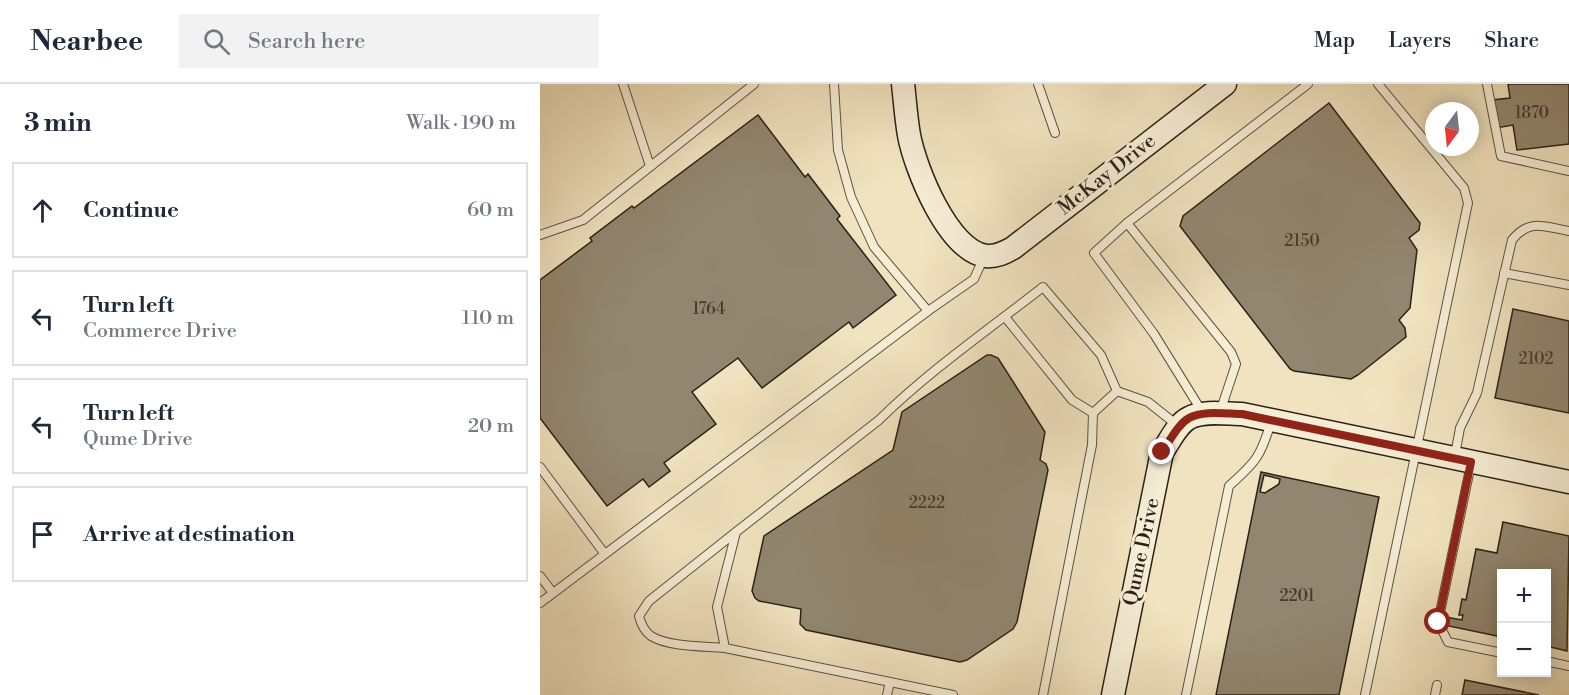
<!DOCTYPE html>
<meta charset="utf-8">
<style>
:root{--surface:#fff;--page:#f2f2f3;--text:#1f2937;--muted:#747a83;--line:#e0e1e3}
body{margin:0;font-family:"Libre Bodoni",serif;background:var(--page);color:var(--text)}
.controls{position:absolute;right:18px;bottom:18px;display:grid;overflow:hidden;border-radius:0px;box-shadow:0 3px 15px #0003}
.controls button{width:54px;height:54px;display:grid;place-items:center;padding:0;border:0;border-bottom:2px solid var(--line);background:var(--surface);color:var(--text);font:30px sans-serif}
.compass{position:absolute;left:885px;top:18px;width:54px;height:54px;border-radius:50%;background:var(--surface);box-shadow:0 3px 15px #0003;rotate:195deg}
.stop{position:absolute;width:18px;height:18px;margin:-14px;border:4px solid #8f2418;border-radius:50%;background:#fff}
.stop.end{background:#8f2418;border-color:#fff;box-shadow:0 2px 6px #0008}
.list{margin:0;padding:0;list-style:none}
h2{display:flex;justify-content:space-between;align-items:center;height:78px;margin:0;padding:0 24px;font-size:26px}
h2 small{font-size:20px;font-weight:400;color:var(--muted)}
.list li{display:grid;grid-template-columns:39px 1fr auto;gap:18px;align-items:center;box-sizing:border-box;height:96px;margin:0 12px 12px;padding:0 12px;border:2px solid var(--line);border-radius:0px}
.list b{display:block;font-size:22px;white-space:nowrap}
.list p{margin:0;font-size:20px;white-space:nowrap;color:var(--muted)}
.list em{font-size:20px;font-style:normal;color:var(--muted)}
.icon{flex:none;width:33px;height:33px;fill:none;stroke:currentColor;stroke-width:2;stroke-linecap:round;stroke-linejoin:round}
.map{position:relative;flex:none;width:1029px;height:611px;overflow:hidden}
header{display:flex;align-items:center;gap:36px;box-sizing:border-box;height:84px;padding:0 30px;background:var(--surface);border-bottom:2px solid var(--line)}
header strong{font-size:28px}
nav{display:flex;gap:33px;margin-inline-start:auto;font-size:21px}
.search{width:420px;height:54px;background:var(--page);display:flex;align-items:center;gap:15px;box-sizing:border-box;padding:0 21px;border-radius:0px;color:var(--muted);font-size:22px}
main{display:flex}
aside{flex:1;background:var(--surface)}
.map>svg:first-child{display:block}
.building{fill:#91866f;stroke:#2a2118;stroke-width:1.5;fill-rule:evenodd}
.lines{fill:none;stroke-linecap:round;stroke-linejoin:round}
.lane-casing{stroke:#5c5242;stroke-width:10}
.secondary-casing{stroke:#2a2118;stroke-width:25}
.lane{stroke:#f6edd5;stroke-width:8}
.secondary{stroke:#f6edd5;stroke-width:22}
.route{stroke:#8f2418;stroke-width:8}
.labels{text-anchor:middle;dominant-baseline:central;stroke-width:6;stroke-linejoin:round;paint-order:stroke}
.number-label{font-size:16px;fill:#443a2e}
.street-label{font-size:20px;fill:#2a2118;stroke:#f6edd5}
</style>
<header>
<strong>Nearbee</strong>
<div class="search"><svg class="icon" aria-label="search" viewBox="0 0 24 24"><circle cx="10" cy="10" r="6"/><path d="M15 15l6 6"/></svg>Search here</div>
<nav><a>Map</a><a>Layers</a><a>Share</a></nav>
</header>
<main>
<aside>
<h2>3 min<small>Walk · 190 m</small></h2>
<ul class="list">
<li><svg class="icon" aria-label="ahead" viewBox="0 0 24 24"><path d="M12 20V5M6 11l6-6 6 6"/></svg><div><b>Continue</b></div><em>60 m</em></li>
<li><svg class="icon" aria-label="left" viewBox="0 0 24 24"><path d="M17 20v-9H6M10 6l-5 5 5 5"/></svg><div><b>Turn left</b><p>Commerce Drive</p></div><em>110 m</em></li>
<li><svg class="icon" aria-label="left" viewBox="0 0 24 24"><path d="M17 20v-9H6M10 6l-5 5 5 5"/></svg><div><b>Turn left</b><p>Qume Drive</p></div><em>20 m</em></li>
<li><svg class="icon" aria-label="arrive" viewBox="0 0 24 24"><path d="M6 21V4h12l-3 4 3 4H6"/></svg><div><b>Arrive at destination</b></div></li>
</ul>
</aside>
<div class="map">
<svg width="1029" height="611" viewBox="0 0 1029 611">
<rect width="100%" height="100%" fill="#f1e3bf"/>
<filter id="stains"><feTurbulence type="fractalNoise" baseFrequency=".00333" numOctaves="4"/><feColorMatrix values="0 0 0 0 .2 0 0 0 0 .09 0 0 0 0 .02 0 0 0 .5 -.17"/></filter>
<radialGradient id="worn" r=".72"><stop offset=".6" stop-color="#630" stop-opacity="0"/><stop offset="1" stop-color="#630" stop-opacity=".3"/></radialGradient>
<g class="building">
<path d="M968,0H1029V60L977,66L973,41L956,44L952,16L970,14Z"/>
<path d="M789,19L880,139L879,146L869,154L877,166L870,224L859,236L865,244L866,253L818,291L811,295L754,287L750,285L640,142L643,132Z"/>
<path d="M218,31L265,93L268,90L300,132L297,135L356,211L313,244L309,238L222,304L198,274L152,308L176,340L124,379L130,387L109,403L103,395L67,422L0,334V196L52,157L50,154L92,122L94,124Z"/>
<path d="M973,225L1029,237V329L955,314Z"/>
<path d="M447,271H451L458,274L505,348L500,376L506,380L508,386L477,538L473,545L427,576L420,578L266,546L260,540L261,525L219,517L215,514L212,507L224,452L353,366L362,328Z"/>
<path d="M721,388L839,413L799,611H676ZM724,391L740,395L739,400L725,409L720,408Z"/>
<path d="M963,438L1029,452L1027,567L1006,562V490H962V553L904,541L905,533L922,536L923,531H919L922,515L926,516L936,465L957,469Z"/>
<path d="M925,596L999,611H922Z"/>
</g>
<g class="lines">
<defs>
<g id="lane">
<path d="M83,0L110,82"/>
<path d="M294,0L298,66L311,113L334,163L388,227"/>
<path d="M498,0L515,49"/>
<path d="M947,0L961,72L1029,87"/>
<path d="M587,139L691,268L696,280L681,325"/>
<path d="M0,151L43,136L214,0"/>
<path d="M964,189L1029,201"/>
<path d="M465,233L532,316L553,329"/>
<path d="M661,326L614,250L554,169L587,139L768,0"/>
<path d="M915,371L920,344L937,309L972,156C990,134 1004,143 1029,147"/>
<path d="M931,380L898,538L908,558L962,569"/>
<path d="M0,383L64,469"/>
<path d="M0,492L13,509"/>
<path d="M0,519L388,227L434,195L444,173"/>
<path d="M185,564C165,562 128,563 111,552C104,547 101,540 99,532L109,517L196,448"/>
<path d="M1006,577L1029,582"/>
<path d="M347,611L350,598"/>
<path d="M413,611L185,564L177,523L196,448L339,336C389,287 448,246 503,203L561,271L577,307L608,318L637,341"/>
<path d="M503,611L552,361L553,329L577,307"/>
<path d="M646,611L689,402C716,378 721,372 731,338"/>
<path d="M825,611L928,119L924,104L838,0"/>
<path d="M895,611L897,601"/>
</g>
<g id="secondary">
<path d="M363,0C365,17 366,34 369,51C375,84 408,167 446,172C456,173 464,169 473,164L685,0"/>
<path d="M573,611L622,368C630,357 637,340 649,334C663,326 687,330 702,330L1029,398"/>
</g>
</defs>
<use href="#lane" class="lane-casing"/>
<use href="#secondary" class="secondary-casing"/>
<use href="#lane" class="lane"/>
<use href="#secondary" class="secondary"/>
</g>
<g class="lines">
<path class="route" d="M622,368C630,357 637,341 649,334C663,326 687,330 702,330L931,378L898,538"/>
</g>
<g class="labels">
<g class="number-label">
<text x="992" y="29">1870</text>
<text x="762" y="157">2150</text>
<text x="169" y="225">1764</text>
<text x="996" y="275">2102</text>
<text x="387" y="419">2222</text>
<text x="757" y="512">2201</text>
</g>
<g class="street-label">
<text transform="translate(567 91) rotate(-38)">McKay Drive</text>
<text transform="translate(602 468) rotate(-78)">Qume Drive</text>
</g>
</g>
<rect width="100%" height="100%" filter="url(#stains)"/>
<rect width="100%" height="100%" fill="url(#worn)"/>
</svg>
<div class="controls">
<button>+</button>
<button>−</button>
</div>
<svg class="compass" viewBox="-18 -18 36 36"><path d="M0-13l5 13h-10z" fill="#e53935"/><path d="M0 13l5-13h-10z" fill="#747a83"/></svg>
<div class="stop" style="left:898px;top:538px"></div>
<div class="stop end" style="left:622px;top:368px"></div>
</div>
</main>
